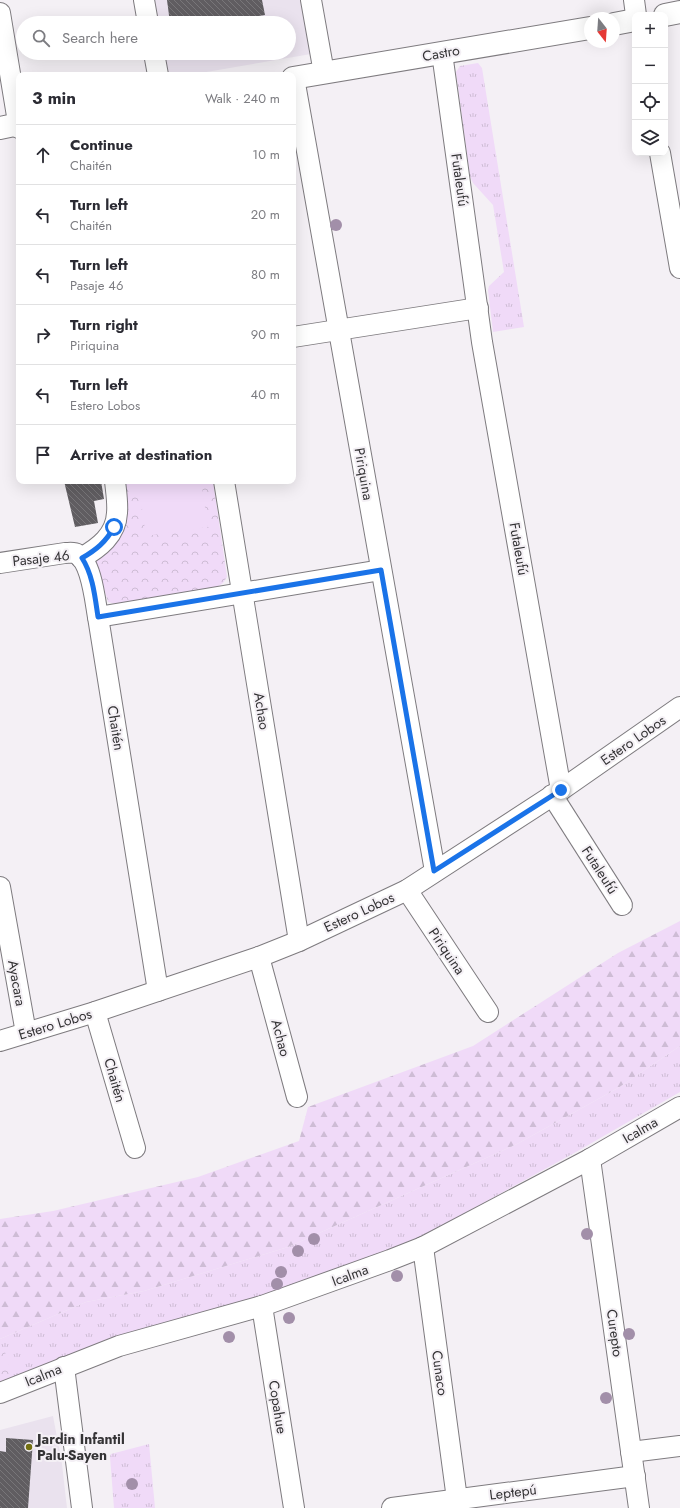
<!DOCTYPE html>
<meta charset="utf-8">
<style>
:root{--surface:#fff;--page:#f7f7f7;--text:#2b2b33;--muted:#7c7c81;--line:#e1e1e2}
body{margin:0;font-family:Jost,sans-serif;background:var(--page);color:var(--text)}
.controls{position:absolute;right:12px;top:12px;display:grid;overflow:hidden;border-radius:8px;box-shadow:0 4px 16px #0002}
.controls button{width:36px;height:36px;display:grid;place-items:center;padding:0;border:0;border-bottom:1px solid var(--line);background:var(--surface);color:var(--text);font:20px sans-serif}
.compass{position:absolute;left:584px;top:12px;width:36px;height:36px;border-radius:50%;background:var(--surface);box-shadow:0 4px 16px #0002;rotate:163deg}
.stop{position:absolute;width:12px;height:12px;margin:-9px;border:3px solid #1a73e8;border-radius:50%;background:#fff}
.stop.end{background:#1a73e8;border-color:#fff;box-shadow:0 1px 4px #0008}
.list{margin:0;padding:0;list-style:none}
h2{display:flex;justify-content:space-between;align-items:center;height:52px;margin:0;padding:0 16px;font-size:17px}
h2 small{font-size:13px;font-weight:400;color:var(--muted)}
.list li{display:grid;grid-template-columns:26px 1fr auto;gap:12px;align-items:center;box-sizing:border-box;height:60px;padding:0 16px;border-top:1px solid var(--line)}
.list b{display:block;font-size:15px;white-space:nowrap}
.list p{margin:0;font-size:13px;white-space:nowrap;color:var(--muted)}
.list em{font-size:13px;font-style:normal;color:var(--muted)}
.icon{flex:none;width:22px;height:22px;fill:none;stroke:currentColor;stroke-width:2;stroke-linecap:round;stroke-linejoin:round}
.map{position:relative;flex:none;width:680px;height:1508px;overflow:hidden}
.search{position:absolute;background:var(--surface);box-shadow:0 4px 16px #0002;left:16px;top:16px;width:280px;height:44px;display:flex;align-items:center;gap:10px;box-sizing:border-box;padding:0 14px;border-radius:22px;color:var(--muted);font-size:15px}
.panel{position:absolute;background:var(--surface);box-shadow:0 4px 16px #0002;left:16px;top:72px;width:280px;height:412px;border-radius:8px}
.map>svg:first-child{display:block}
.built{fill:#eae2ee}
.grass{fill:url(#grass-tufts)}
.forest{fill:url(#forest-firs)}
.park{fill:url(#park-crowns)}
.pitch{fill:#f0daf8}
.building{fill:url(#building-back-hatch)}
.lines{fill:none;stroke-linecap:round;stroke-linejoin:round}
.minor-casing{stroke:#7e7b7f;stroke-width:22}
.tertiary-casing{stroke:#7e7b7f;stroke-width:24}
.minor{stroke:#fff;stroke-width:20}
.tertiary{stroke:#fff;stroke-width:22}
.tree{fill:#a28fa9}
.route{stroke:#1a73e8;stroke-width:5}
.poi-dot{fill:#737011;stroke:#f4f0f5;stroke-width:1.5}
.labels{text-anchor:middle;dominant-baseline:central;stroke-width:4;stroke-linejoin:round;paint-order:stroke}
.street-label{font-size:14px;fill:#343335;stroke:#f4f0f5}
.poi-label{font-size:14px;font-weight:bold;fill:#343335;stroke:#f4f0f5;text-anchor:start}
</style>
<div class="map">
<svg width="680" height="1508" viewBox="0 0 680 1508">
<defs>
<pattern id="grass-tufts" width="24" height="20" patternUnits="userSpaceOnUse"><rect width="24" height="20" fill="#f0daf8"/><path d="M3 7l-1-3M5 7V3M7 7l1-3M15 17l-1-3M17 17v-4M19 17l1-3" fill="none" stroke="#cebcd5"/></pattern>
<pattern id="forest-firs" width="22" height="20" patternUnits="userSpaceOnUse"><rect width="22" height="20" fill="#f0daf8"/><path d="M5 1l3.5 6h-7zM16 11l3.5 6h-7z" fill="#cebcd5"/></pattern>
<pattern id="park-crowns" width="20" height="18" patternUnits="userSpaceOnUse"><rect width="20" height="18" fill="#f0daf8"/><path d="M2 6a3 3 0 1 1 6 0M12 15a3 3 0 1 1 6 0" fill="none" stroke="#cebcd5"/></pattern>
<pattern id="building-back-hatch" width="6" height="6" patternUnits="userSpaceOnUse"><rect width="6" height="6" fill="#605d61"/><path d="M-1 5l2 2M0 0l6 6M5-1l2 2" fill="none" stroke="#787679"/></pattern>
</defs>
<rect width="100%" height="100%" fill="#f4f0f5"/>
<g class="built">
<path d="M153,0H302L311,54L189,75H166L163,53H289V23H157Z"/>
<path d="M53,1416L62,1464L67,1508H0V1430Z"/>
</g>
<g class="grass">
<path d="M478,63L482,68L524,327L493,332L488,290L489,286L504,272L493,205L473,183L470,176L456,72L460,66Z"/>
<path d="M680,1046V1092L576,1152L443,1225L417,1238L336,1271L257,1300L60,1360L0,1382V1339L86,1302L144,1291L288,1247L517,1144L618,1088Z"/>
<path d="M149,1444L155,1508H114L110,1457L111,1454Z"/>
</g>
<path class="forest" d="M680,921V1046L618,1088L517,1144L288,1247L144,1291L86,1302L0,1339V1219L53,1211L198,1177L299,1141L308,1107L473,1046L618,953Z"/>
<g class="park">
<path d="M124,481H213L227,577L223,583L217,587L115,604L108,602L96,561L105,552Z"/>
<path d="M5,1352L12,1374L0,1378V1353Z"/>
</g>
<path class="pitch" d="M138,481H201L208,527L146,536Z"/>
<g class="building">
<path d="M167,0H262L265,15L215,23H170Z"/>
<path d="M64,481H101L104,499L94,501L98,523L75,527Z"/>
<path d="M6,1438L33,1440L28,1508H0V1451L6,1452Z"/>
</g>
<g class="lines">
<defs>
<g id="minor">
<path d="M144,0L148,23"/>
<path d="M311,0L324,73"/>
<path d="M634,0L636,15"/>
<path d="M0,13L19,128"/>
<path d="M154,53L158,75"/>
<path d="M442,53L482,342L561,790"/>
<path d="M294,78L435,871"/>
<path d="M660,153L680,268"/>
<path d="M293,337L478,308"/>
<path d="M224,481L299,941"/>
<path d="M81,558C99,548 116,535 117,513C118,503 116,491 115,481"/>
<path d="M0,563L65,553C69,553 74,552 77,554C92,563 95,601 98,617L158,991"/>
<path d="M98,617L381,570"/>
<path d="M552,795L622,905"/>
<path d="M0,887L26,1033"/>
<path d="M407,890L488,1012"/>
<path d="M259,957L297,1097"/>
<path d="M95,1012L135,1148"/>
<path d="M0,1041L95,1012L259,957L299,941L407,890L561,790L680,707"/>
<path d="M590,1159L639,1508"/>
<path d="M423,1247L457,1499"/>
<path d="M262,1306L294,1508"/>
<path d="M64,1367L82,1508"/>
<path d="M0,1393L119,1346L262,1306L390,1260L423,1247L590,1159L680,1107"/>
<path d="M631,1452L680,1446"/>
<path d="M392,1508L635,1476"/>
</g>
<g id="tertiary">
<path d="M665,15L680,12"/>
<path d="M614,24L635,20"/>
<path d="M293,78L590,28"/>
<path d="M0,128L19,124"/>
</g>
</defs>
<use href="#minor" class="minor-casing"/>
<use href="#tertiary" class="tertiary-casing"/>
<use href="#minor" class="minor"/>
<use href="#tertiary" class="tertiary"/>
</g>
<g class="tree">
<circle cx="336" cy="225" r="6"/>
<circle cx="587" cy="1234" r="6"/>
<circle cx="314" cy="1239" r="6"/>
<circle cx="298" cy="1251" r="6"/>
<circle cx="281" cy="1272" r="6"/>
<circle cx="397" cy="1276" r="6"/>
<circle cx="277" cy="1284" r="6"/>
<circle cx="289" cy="1318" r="6"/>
<circle cx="629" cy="1334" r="6"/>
<circle cx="229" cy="1337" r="6"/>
<circle cx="606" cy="1398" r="6"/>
<circle cx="132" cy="1484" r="6"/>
</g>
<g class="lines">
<path class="route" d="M114,527C106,542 96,550 82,558C93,575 95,597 98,617L381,570L434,871L561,790"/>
</g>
<circle class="poi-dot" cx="29" cy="1447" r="4"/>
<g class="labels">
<g class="street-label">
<text transform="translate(441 53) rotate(-10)">Castro</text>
<text transform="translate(460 180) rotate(82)">Futaleufú</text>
<text transform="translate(364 474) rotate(80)">Piriquina</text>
<text transform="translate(519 549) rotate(80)">Futaleufú</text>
<text transform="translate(41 558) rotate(-6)">Pasaje 46</text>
<text transform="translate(262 711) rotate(81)">Achao</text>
<text transform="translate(116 728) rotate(81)">Chaitén</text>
<text transform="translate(633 740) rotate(-35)">Estero Lobos</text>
<text transform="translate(600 870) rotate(57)">Futaleufú</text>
<text transform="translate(359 912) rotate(-25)">Estero Lobos</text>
<text transform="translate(447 951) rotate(56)">Piriquina</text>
<text transform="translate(17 983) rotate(80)">Ayacara</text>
<text transform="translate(55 1024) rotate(-17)">Estero Lobos</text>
<text transform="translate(281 1038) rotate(75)">Achao</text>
<text transform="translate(115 1080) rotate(74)">Chaitén</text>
<text transform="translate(640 1130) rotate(-30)">Icalma</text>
<text transform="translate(350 1275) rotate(-20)">Icalma</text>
<text transform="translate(615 1333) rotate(82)">Curepto</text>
<text transform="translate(440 1373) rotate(82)">Cunaco</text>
<text transform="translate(43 1375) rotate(-22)">Icalma</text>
<text transform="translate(278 1407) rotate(81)">Copahue</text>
<text transform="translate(513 1492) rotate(-7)">Leptepú</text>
</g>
<g class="poi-label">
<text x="37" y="1439">Jardin Infantil<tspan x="37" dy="16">Palu-Sayen</tspan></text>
</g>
</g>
</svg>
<div class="controls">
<button>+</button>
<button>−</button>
<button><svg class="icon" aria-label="locate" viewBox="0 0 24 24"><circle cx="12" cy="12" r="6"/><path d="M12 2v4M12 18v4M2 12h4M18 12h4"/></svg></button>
<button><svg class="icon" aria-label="layers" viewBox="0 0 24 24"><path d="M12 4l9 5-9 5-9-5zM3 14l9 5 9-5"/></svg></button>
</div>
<svg class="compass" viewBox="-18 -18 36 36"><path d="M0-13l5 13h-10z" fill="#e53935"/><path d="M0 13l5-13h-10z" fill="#7c7c81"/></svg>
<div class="stop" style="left:114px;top:527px"></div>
<div class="stop end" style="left:561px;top:790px"></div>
<div class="search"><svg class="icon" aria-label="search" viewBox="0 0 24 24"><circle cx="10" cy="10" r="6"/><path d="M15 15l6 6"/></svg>Search here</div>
<section class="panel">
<h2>3 min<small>Walk · 240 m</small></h2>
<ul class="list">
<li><svg class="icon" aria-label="ahead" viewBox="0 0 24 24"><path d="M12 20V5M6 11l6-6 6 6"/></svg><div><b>Continue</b><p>Chaitén</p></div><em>10 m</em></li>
<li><svg class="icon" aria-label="left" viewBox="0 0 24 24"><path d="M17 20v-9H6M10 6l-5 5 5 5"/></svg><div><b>Turn left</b><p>Chaitén</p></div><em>20 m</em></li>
<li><svg class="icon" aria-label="left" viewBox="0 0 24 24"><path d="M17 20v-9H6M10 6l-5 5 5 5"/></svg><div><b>Turn left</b><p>Pasaje 46</p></div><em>80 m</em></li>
<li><svg class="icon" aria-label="right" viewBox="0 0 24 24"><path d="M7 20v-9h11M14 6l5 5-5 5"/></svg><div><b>Turn right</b><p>Piriquina</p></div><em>90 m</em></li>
<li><svg class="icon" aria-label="left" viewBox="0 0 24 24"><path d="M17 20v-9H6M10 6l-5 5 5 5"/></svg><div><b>Turn left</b><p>Estero Lobos</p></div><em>40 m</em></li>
<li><svg class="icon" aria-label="arrive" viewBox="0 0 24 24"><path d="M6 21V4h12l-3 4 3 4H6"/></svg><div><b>Arrive at destination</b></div></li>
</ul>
</section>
</div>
